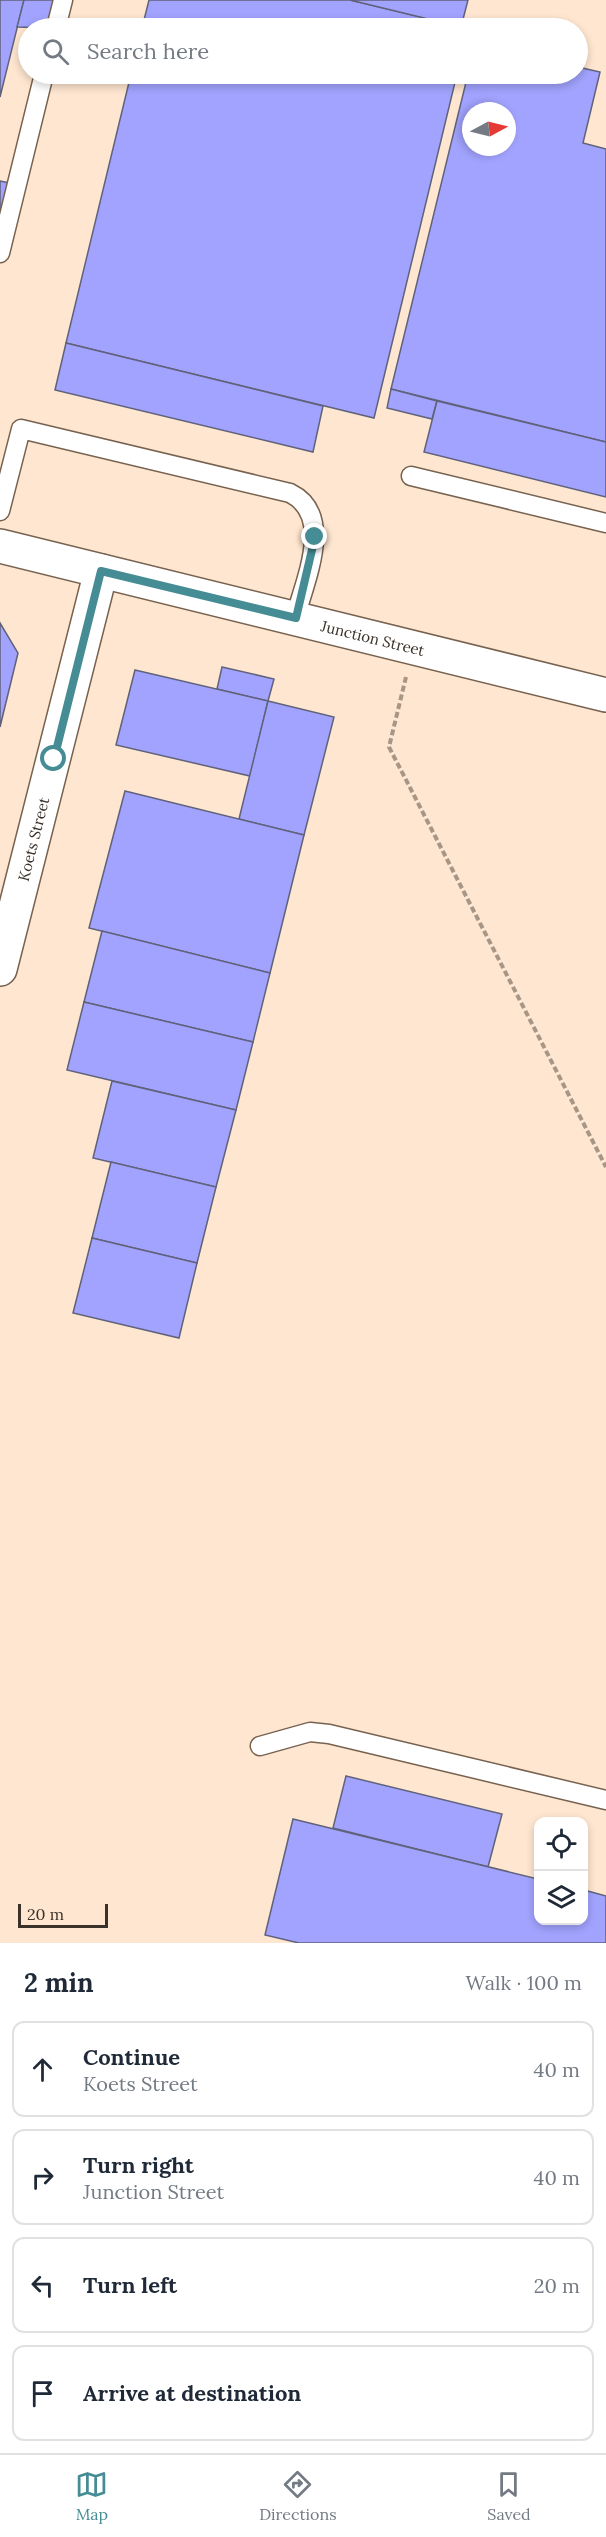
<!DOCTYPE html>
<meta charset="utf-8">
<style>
:root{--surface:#fff;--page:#f2f2f3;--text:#1f2937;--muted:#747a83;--line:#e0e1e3;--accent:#458c94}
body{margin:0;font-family:Lora,serif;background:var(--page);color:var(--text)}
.controls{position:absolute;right:18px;bottom:18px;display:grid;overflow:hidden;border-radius:12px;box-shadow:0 3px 9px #0003}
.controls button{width:54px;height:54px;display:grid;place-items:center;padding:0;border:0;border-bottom:2px solid var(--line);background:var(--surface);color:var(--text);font:30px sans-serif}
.compass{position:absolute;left:462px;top:102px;width:54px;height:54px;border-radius:50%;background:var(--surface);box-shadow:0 3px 9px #0003;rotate:83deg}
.scale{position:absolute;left:18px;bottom:15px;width:90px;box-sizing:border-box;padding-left:6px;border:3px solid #3a3129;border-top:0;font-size:16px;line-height:21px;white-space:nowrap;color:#3a3129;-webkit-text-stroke:4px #fee6d0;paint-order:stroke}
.stop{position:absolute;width:18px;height:18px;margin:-14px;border:4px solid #458c94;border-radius:50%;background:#fff}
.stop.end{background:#458c94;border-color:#fff;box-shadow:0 2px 6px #0008}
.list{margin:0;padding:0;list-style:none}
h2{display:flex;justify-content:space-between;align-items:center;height:78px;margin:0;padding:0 24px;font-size:26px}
h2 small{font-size:20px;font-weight:400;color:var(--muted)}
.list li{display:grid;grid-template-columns:39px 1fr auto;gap:18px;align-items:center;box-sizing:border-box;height:96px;margin:0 12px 12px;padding:0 12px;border:2px solid var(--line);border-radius:12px}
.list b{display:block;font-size:22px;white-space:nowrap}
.list p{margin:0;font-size:20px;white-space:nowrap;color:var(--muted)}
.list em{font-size:20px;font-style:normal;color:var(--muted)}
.icon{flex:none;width:33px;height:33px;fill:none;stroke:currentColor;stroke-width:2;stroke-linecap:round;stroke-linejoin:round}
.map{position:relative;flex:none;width:606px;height:1943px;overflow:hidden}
.search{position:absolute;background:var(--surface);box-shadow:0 3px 9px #0003;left:18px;right:18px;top:18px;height:66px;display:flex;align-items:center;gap:15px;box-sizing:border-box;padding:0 21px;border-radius:33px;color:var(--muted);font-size:22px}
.sheet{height:510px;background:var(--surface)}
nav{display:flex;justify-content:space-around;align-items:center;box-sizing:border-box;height:84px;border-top:2px solid var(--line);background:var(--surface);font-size:16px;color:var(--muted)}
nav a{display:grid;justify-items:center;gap:3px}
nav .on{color:var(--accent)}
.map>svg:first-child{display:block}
.building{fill:#a1a3fe;stroke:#60627b;stroke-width:1.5;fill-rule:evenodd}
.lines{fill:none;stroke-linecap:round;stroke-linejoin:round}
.lane-casing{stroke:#77624f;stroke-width:21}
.street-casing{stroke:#77624f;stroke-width:36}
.path{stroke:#a79686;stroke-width:4;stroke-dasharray:6 3;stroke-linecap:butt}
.lane{stroke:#fff;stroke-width:18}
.street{stroke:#fff;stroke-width:33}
.route{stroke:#458c94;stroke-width:8}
.labels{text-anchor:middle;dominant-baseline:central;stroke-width:4.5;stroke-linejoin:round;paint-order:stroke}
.street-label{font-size:15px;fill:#3a3129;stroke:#fee6d0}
</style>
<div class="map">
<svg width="606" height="1943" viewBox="0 0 606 1943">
<rect width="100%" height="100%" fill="#fee6d0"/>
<g class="building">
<path d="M0,0H24L0,97Z"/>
<path d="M24,0H55L48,28L17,27Z"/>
<path d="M149,0H350L468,28H142Z"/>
<path d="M350,0H468L461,27Z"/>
<path d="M578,67L600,72L583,143L606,149V442L391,389L468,74H578ZM471,111H507V147H471Z"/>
<path d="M131,74H457L374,418L66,343Z"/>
<path d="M0,181L10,183L0,223Z"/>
<path d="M66,343L323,406L313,452L55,390Z"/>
<path d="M391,389L437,401L432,419L387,408Z"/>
<path d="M437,401L606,442V497L424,452Z"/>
<path d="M0,623L18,653L0,727Z"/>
<path d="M222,667L274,679L268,701L217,689Z"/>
<path d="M135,670L268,701L250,776L116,745Z"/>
<path d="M268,701L334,717L304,835L239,819Z"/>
<path d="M125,791L304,835L270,973L89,928Z"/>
<path d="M102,931L270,973L253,1042L84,1002Z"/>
<path d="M84,1002L253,1042L236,1110L67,1070Z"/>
<path d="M112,1081L236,1110L216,1187L93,1158Z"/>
<path d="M111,1162L216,1187L197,1263L92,1238Z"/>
<path d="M92,1238L197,1263L179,1338L73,1313Z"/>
<path d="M346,1776L502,1814L488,1867L333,1828Z"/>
<path d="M293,1819L538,1879V1920H584V1890L606,1896V1943H299L265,1935Z"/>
</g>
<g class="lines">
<defs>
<g id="lane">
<path d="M56,28L63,0"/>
<path d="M0,253L44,74"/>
<path d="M411,476L606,523"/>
<path d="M0,511L21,429L290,493C335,515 305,580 295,618"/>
<path d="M260,1746L310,1732L329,1734L606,1800"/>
</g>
<g id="street">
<path id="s1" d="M0,546L606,695"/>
<path id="s2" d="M0,969L101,571"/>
</g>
</defs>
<use href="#lane" class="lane-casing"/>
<use href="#street" class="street-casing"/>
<path class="path" d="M406,677L389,747L606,1167"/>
<use href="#lane" class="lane"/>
<use href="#street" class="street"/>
</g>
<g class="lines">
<path class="route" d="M54,759L101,571L296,618L315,537"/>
</g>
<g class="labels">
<g class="street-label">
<text stroke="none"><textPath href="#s1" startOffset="384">Junction Street</textPath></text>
<text stroke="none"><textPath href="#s2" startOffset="134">Koets Street</textPath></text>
</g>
</g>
</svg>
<div class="controls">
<button><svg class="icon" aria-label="locate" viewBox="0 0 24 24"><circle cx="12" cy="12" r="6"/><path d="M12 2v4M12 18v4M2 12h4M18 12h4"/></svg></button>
<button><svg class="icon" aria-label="layers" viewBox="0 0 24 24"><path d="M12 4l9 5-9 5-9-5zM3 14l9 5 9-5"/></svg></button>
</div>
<svg class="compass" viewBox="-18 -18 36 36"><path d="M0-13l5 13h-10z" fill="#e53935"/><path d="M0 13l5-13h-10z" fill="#747a83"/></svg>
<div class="scale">20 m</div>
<div class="stop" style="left:54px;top:759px"></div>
<div class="stop end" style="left:315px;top:537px"></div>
<div class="search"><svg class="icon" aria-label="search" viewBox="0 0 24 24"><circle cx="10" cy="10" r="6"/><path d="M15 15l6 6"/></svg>Search here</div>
</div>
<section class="sheet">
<h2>2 min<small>Walk · 100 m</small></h2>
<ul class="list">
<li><svg class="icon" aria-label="ahead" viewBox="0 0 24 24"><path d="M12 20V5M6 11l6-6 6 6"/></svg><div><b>Continue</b><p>Koets Street</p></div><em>40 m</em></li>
<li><svg class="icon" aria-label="right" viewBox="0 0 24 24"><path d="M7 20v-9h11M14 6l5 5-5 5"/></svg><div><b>Turn right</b><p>Junction Street</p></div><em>40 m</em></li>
<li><svg class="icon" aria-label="left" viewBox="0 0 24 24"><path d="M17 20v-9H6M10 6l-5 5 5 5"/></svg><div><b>Turn left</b></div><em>20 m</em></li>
<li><svg class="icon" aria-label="arrive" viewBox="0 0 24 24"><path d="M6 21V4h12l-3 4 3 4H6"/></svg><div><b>Arrive at destination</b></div></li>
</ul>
</section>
<nav>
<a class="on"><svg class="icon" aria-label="map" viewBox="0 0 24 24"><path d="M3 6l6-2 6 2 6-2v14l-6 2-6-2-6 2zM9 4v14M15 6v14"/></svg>Map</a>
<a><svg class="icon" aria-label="directions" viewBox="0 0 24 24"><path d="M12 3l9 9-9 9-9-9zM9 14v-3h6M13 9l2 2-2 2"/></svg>Directions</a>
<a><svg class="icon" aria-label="saved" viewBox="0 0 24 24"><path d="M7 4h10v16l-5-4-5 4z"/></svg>Saved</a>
</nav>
